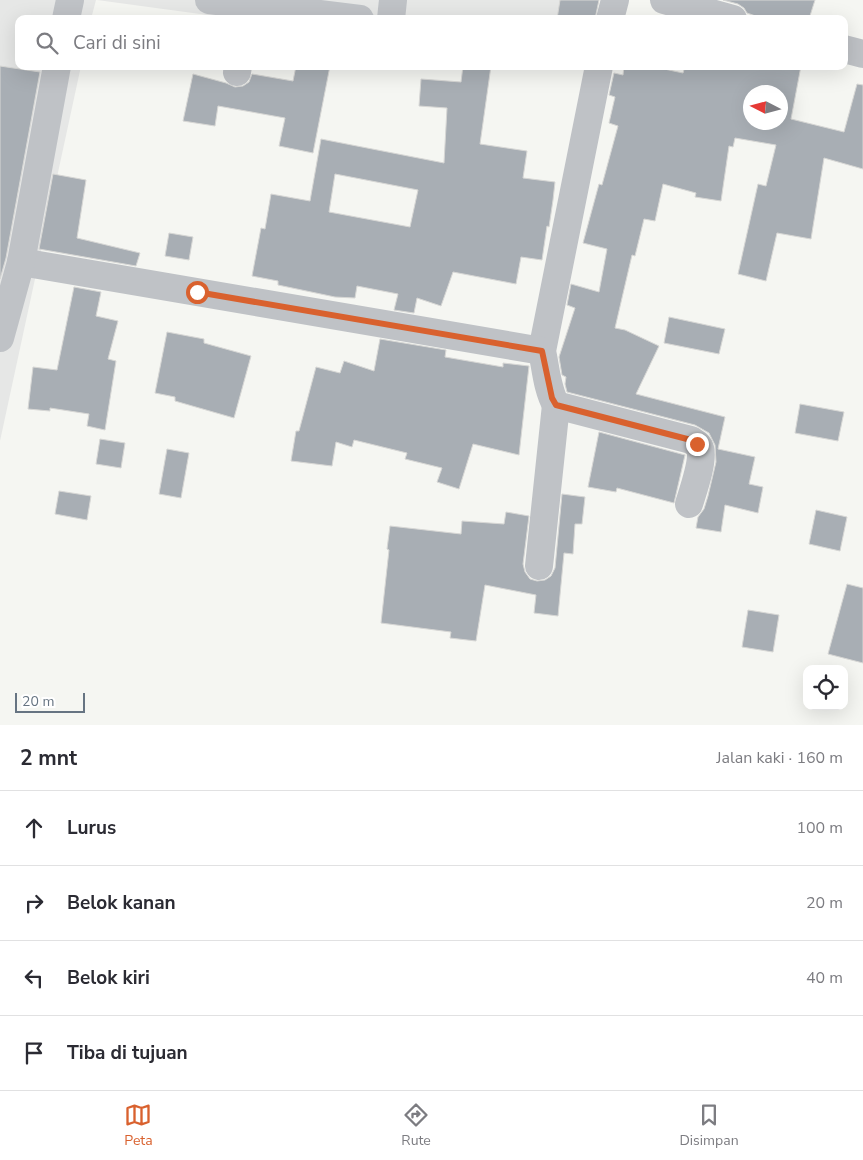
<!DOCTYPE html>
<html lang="id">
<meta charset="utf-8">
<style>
:root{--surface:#fff;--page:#f2f2f3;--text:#2b2b33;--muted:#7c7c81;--line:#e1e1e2;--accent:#d9612e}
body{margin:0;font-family:"Nunito Sans",sans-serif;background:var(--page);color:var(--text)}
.controls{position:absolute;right:15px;bottom:15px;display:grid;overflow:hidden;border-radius:10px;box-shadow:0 5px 20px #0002}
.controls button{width:45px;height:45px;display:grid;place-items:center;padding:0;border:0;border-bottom:1px solid var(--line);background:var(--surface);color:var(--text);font:25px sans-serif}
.compass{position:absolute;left:743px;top:85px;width:45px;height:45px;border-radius:50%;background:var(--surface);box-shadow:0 5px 20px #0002;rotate:276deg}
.scale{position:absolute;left:15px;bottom:12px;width:70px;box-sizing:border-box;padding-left:5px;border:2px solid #667482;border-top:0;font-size:14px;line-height:18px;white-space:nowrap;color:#667482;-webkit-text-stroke:4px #fff;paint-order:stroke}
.stop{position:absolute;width:15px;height:15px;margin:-11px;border:4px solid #d9612e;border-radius:50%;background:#fff}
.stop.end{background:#d9612e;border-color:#fff;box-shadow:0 1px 5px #0008}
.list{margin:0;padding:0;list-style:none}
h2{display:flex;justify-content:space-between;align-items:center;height:65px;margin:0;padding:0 20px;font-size:21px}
h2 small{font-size:16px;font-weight:400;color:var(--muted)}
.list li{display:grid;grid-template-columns:32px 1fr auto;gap:15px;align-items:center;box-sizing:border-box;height:75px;padding:0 20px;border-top:1px solid var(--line)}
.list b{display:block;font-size:19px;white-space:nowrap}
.list em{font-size:16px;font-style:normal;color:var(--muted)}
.icon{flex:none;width:28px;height:28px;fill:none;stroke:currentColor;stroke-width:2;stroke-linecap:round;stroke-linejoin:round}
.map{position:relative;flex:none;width:863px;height:725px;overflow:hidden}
.search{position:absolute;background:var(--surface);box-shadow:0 5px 20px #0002;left:15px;right:15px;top:15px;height:55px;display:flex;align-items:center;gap:12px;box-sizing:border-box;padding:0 18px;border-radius:10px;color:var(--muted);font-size:19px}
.sheet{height:365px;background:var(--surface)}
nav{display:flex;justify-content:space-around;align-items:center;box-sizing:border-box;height:70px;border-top:1px solid var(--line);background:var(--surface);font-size:14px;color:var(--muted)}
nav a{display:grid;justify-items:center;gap:2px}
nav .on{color:var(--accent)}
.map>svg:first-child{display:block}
.built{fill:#e6e7e6}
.building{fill:#a8aeb4;stroke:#d7d7d5;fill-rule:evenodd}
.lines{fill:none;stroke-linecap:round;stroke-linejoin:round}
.minor{stroke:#bfc2c6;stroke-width:28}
.route{stroke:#d9612e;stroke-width:6}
</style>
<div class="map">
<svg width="863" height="725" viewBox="0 0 863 725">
<rect width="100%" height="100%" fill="#f5f6f2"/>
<g class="built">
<path d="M0,0H96L91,19H19V66H81L0,441Z"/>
<path d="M97,0H565L561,19H237Z"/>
</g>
<g class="building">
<path d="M560,0H599L595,19H557Z"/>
<path d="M723,0H815L809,19H764L747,13L744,8L738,4Z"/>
<path d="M0,66L40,72L6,258L0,279Z"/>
<path d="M296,66H330L313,153L279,146L285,118L218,106L215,126L183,121L193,74L226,83L235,87L243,86L249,82L252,74L293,81Z"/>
<path d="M463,66H491L480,144L527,151L523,178L555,182L553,200L549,227L547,226L542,260L521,257L516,284L453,272L441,306L417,298L414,313L394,310L398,294L357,286L355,298L335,297L278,285V281L252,276L261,228L265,229L271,194L310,201L321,139L444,163L447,108L419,106L421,79L461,82ZM335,174L418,190L410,227L329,212Z"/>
<path d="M624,66H650L683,73L685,66H801L791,119L844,132L857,84L863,85V169L824,158L811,239L777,233L766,281L738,274L758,184L766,186L776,145L735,138L733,147L729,146L721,201L695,197L696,193L663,184L655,221L644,219L635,256L632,255L615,328L625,330L659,346L636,394L725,417L718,449L755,457L749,484L763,487L758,513L725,505L721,532L696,528L698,517L704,509L708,496L716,462L715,445L709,433L695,425L567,392L565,384L566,377L562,375L559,357L575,308L567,305L571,284L599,292L607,249L583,243L599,184L602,185L618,126L609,123L615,97L609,95L614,73L623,75ZM750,92H780V122H750Z"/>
<path d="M53,174L86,180L77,238L140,253L136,266L39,249Z"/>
<path d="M169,233L193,237L189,260L165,256Z"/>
<path d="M74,287L101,292L96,316L118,321L108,359L116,361L105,430L87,426L89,414L50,408V411L28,409L33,367L57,370Z"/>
<path d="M669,317L725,329L719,354L664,343Z"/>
<path d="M167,332L204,339V343L251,356L234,418L175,401V397L155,393Z"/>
<path d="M380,339L446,350L445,357L503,367V363L529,366L519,455L473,444L459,489L437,482L442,468L405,459L407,453L354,440L352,447L336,442L332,466L291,461L296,431H299L316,367L340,373L344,361L374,371Z"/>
<path d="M800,404L844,412L838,441L795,433Z"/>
<path d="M599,432L685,455L674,503L617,488L616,492L588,487Z"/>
<path d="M100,439L125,443L121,468L96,464Z"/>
<path d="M167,449L189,453L181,498L159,494Z"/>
<path d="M59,491L91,496L87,520L55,514Z"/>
<path d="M562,494L585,497L582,524H575L573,554L564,553L558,616L534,613L536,595L485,585L476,641L450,638L451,632L381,623L389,550L387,549L390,526L461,534L462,521L504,524L506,512L529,516L523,564L525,572L530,579L537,581L545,580L551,576L555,568Z"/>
<path d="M816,510L847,517L840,551L809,544Z"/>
<path d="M847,584L863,588V663L828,654Z"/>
<path d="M748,610L779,615L773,652L742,647Z"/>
</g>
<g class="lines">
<g class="minor">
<path d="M209,0L360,19"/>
<path d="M664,0L733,19"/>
<path d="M66,19L70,0"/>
<path d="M391,19L393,0"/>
<path d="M610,19L615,0"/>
<path d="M844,49L863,54"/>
<path d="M599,66L542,351C546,369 547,389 556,405L691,440C694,442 699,444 700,448C704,460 693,491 689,504"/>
<path d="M237,72L238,66"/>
<path d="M21,262L542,351"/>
<path d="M0,338L21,262L57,66"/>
<path d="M539,566L556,405"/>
</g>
</g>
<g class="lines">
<path class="route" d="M197,292L542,351L552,398L556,405L691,440L697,444"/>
</g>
</svg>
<div class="controls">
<button><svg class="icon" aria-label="locate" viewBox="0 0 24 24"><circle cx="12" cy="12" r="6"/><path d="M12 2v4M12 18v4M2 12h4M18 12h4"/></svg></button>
</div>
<svg class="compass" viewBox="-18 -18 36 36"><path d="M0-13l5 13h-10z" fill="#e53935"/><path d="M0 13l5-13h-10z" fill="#7c7c81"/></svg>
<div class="scale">20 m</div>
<div class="stop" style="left:197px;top:292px"></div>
<div class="stop end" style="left:697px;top:444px"></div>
<div class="search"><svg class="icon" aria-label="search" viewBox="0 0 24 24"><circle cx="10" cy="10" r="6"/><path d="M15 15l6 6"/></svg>Cari di sini</div>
</div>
<section class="sheet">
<h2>2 mnt<small>Jalan kaki · 160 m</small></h2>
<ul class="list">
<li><svg class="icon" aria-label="ahead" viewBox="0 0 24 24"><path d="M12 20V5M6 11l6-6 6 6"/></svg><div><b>Lurus</b></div><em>100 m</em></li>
<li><svg class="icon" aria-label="right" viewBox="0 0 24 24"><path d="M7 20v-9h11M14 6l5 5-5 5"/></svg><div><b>Belok kanan</b></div><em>20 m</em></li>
<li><svg class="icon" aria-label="left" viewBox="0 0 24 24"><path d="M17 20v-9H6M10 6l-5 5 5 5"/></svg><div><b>Belok kiri</b></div><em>40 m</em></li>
<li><svg class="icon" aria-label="arrive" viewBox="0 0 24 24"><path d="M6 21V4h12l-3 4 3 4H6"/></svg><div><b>Tiba di tujuan</b></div></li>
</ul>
</section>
<nav>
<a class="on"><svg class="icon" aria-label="map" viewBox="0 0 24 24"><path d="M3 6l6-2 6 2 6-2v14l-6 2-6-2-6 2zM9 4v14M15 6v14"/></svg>Peta</a>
<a><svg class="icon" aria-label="directions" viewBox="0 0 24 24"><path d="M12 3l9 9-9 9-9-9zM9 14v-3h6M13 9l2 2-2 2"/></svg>Rute</a>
<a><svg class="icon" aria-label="saved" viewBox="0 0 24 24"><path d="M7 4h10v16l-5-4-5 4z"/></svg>Disimpan</a>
</nav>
